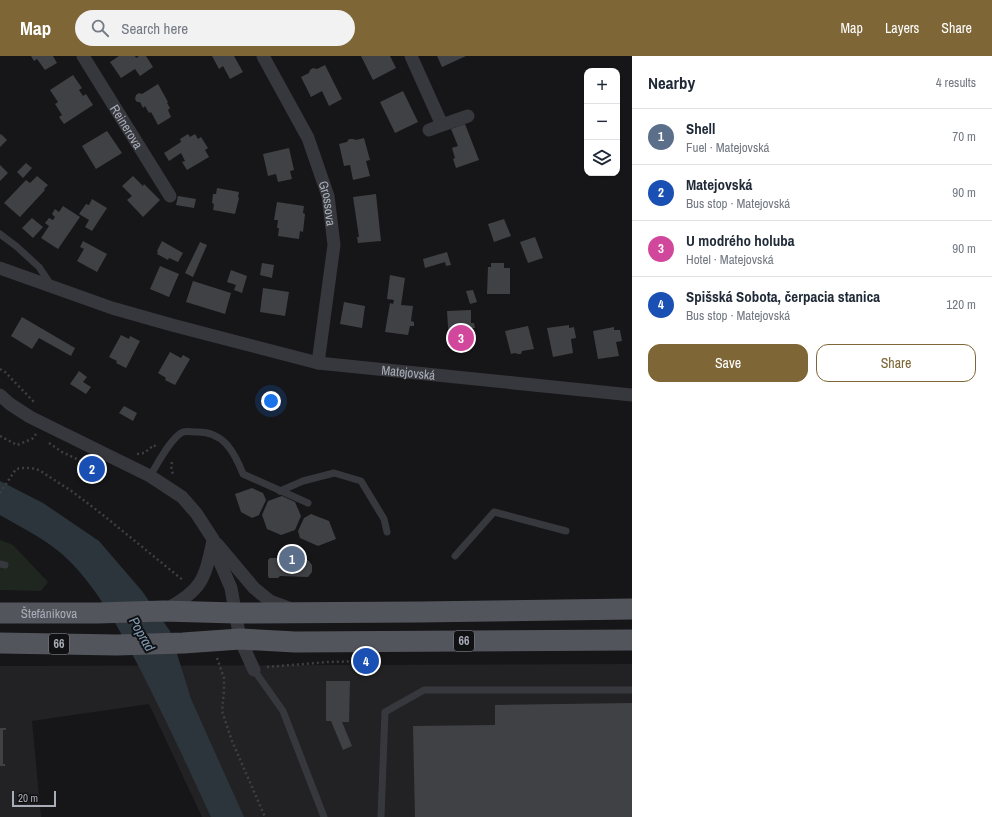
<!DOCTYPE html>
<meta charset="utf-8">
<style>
:root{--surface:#fff;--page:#f2f2f3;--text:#1f2937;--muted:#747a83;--line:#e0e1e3;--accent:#7e6636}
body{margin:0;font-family:"Archivo Narrow",sans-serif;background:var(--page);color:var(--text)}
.controls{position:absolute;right:12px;top:12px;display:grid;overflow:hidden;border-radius:8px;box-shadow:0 1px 3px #0004}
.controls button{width:36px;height:36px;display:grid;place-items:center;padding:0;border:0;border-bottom:1px solid var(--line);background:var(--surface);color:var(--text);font:20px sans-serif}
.scale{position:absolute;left:12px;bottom:10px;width:44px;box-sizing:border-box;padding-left:4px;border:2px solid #a8adb8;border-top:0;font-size:11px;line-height:14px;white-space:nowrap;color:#a8adb8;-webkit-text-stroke:3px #111113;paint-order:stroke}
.you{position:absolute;left:271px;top:345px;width:14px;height:14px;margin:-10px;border:3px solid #fff;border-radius:50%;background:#1a73e8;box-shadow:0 0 0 6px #1a73e833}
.badge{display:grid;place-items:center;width:26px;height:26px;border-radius:50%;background:var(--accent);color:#fff;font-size:13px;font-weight:700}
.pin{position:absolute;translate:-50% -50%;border:2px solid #fff;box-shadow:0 1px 4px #0006}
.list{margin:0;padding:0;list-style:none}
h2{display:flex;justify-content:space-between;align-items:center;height:52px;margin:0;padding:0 16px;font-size:17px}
h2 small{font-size:13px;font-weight:400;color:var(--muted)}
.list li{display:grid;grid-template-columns:26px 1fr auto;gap:12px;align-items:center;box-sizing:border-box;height:56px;padding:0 16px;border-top:1px solid var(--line)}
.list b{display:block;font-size:15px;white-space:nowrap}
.list p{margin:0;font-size:13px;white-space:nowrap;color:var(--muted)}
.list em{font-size:13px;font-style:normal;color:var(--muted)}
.actions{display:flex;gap:8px;padding:12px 16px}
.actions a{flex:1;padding:9px 0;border:1px solid var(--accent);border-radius:12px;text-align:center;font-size:14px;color:var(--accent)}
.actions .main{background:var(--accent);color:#fff}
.icon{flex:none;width:22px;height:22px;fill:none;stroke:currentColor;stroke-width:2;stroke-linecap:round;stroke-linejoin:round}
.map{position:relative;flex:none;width:632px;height:761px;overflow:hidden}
header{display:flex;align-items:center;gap:24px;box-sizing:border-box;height:56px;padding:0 20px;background:var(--accent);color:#fff}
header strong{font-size:19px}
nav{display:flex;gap:22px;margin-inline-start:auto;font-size:14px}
.search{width:280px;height:36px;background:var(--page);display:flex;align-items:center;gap:10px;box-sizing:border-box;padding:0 14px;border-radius:22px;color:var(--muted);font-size:15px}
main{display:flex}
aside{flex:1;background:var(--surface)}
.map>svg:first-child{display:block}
.built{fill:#222225}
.green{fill:#1e261f}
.water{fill:#2c353c}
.building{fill:#404145}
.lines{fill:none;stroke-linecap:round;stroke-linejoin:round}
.path{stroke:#3d3f44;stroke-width:2.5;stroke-dasharray:2 3;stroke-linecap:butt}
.lane{stroke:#37383d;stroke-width:7}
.street{stroke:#37383d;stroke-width:13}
.primary{stroke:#53555c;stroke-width:21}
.labels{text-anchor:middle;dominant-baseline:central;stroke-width:4;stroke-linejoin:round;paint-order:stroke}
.shield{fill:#111113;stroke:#7b7e86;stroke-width:1}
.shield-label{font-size:12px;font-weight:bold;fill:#a8adb8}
.street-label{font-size:13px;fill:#a8adb8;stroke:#111113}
.water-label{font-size:14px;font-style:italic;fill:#7f9bb3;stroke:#111113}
</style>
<header>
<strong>Map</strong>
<div class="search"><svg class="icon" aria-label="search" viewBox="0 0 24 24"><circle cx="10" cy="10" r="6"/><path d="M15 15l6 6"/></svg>Search here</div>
<nav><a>Map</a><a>Layers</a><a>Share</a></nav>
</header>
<main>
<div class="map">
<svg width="632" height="761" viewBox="0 0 632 761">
<rect width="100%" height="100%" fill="#161618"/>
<path class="built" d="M632,608V761H202L149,648L32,665L41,761H0V610Z"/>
<path class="green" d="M0,484L13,489L48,526L41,535L0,534Z"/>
<path class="water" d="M0,425L43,447L99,485L142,535L170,575L191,643L244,761H211C188,711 165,662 140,613C120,574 95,527 62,498C43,482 21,471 0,459Z"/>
<g class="building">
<path d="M31,0H53L57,7L45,14L37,3L34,5Z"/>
<path d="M119,0H135L136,2L139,0H146L153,11L140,20L135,13L121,22L110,6Z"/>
<path d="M212,0H234L243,16L230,23L223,10L219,13Z"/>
<path d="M361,0H390L396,12L373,24Z"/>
<path d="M437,0H466L442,11Z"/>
<path d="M325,9L342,43L329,50L322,35L311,41L301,21L309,17L310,14L313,12L317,13Z"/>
<path d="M73,19L82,32L79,34L83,40L86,38L93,49L64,68L59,61L62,59L55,48L58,46L50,34Z"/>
<path d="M158,28L168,46L167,47L170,52L168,54L171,61L158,69L151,56L149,57L145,50L143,52L140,46H137L135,43L136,39L139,37L142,38Z"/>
<path d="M403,35L418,66L395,77L380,46Z"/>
<path d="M465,68L479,104L456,112L453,103L455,102L452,92L458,90L451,73Z"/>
<path d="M107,75L122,97L96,113L82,90Z"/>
<path d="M1,78L7,84L0,91V79Z"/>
<path d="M188,78L190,81L195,78L198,83L201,81L208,92L205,94L209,101L187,114L182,106L185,105L181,97L169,105L164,97L181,86L180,83Z"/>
<path d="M364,82L370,104L366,105L370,120L353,124L350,109L344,110L339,88L347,86L349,83H353L356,84Z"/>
<path d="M289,92L294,114L290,115L292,123L278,126L276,118L268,120L263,98Z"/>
<path d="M26,107L32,112L23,122L17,116Z"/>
<path d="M0,109L8,117L0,125Z"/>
<path d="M37,120L48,129L44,133L45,134L20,161L4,147L26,124L30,127Z"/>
<path d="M133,120L143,130L144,128L160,144L143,161L127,144L132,140L122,130Z"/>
<path d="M217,132L239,136L238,141L239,142L235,158L213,154L214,148L212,147L213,138H216Z"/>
<path d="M376,138L381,185L358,187L357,181H359L353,141Z"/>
<path d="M178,140L196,143L194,152L176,149Z"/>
<path d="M92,143L107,152L92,175L85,171L89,164L79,158L86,148L89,149Z"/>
<path d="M277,146L304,150L303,157L305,158L303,176L300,175L299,183L278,180L279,172H277L278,164H274Z"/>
<path d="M63,150L80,161L58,193L41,182L49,170L45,167L49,162L53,164L55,161L52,158L55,153L59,156Z"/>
<path d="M32,162L43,171L33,182L22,172Z"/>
<path d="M504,163L511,180L494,186L488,168Z"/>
<path d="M535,181L543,202L528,207L520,186Z"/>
<path d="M83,185L107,198L97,216L77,205L84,193L80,191Z"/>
<path d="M162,185L183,197L178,206L169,202L168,204L157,198L158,196L157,195Z"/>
<path d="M200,186L207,189L193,221L185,217Z"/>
<path d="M447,196L451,209L446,210L445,206L425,212L423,203Z"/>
<path d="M262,207L274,209L272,222L260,219Z"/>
<path d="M491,207H504V212H510V238H487L488,211H491Z"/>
<path d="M160,210L179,218L169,241L150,233Z"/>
<path d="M231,214L247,220L242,237L234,234L236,229L227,226Z"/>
<path d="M390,219L405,222L401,249L413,250L411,265L414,266V270H410L408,279L385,276L390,247L393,248L394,244L387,243Z"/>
<path d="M193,225L231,237L225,258L186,246Z"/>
<path d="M263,232L289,236L285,260L260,256Z"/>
<path d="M473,234L477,246L470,248L466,235Z"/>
<path d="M344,246L365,250L362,272L340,268Z"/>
<path d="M471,254V267H474L475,272H471L472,285L449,286L447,255Z"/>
<path d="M22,261L75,292L71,300L39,282L32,293L11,280Z"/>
<path d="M569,269V272L574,271L576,282L571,283L573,297L553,301L547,272Z"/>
<path d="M528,270L534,293L522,295L521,298H518L515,297L511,298L505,275Z"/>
<path d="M614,271V274H620L622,285L616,286L619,300L598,303L593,275Z"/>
<path d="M121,279L129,283L130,280L140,285L126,312L116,307L117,305L109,301Z"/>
<path d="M170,296L181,302L183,299L190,303L175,329L165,324L166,322L158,317Z"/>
<path d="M79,315L87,321L83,326L91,331L86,338L70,328Z"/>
<path d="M124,350L137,357L133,365L119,357Z"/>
<path d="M252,432L263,437L266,444L259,459L252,462L241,456L235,438Z"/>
<path d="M282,440L295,446L301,460L295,474L281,479L267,473L262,459L268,445Z"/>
<path d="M311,458L329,465L336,483L318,490L300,482L298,475L304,462Z"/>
<path d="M270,502H290L292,504H308L312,509V516L308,521L280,520L278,522H269L268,520V504Z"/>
<path d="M326,625H350L349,666H342L352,690L343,694L331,665H326Z"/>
<path d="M632,647V761H415L413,670L495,669V649Z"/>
<path d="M0,672H6V674H3V708H5V710H0Z"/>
</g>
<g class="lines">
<g class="path">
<path d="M0,313L5,316L34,346"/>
<path d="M0,380L17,389L32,383L36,378"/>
<path d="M49,387L62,396L98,413H104"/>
<path d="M137,398L144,397L154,389L156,391"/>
<path d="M172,406L171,410L173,419"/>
<path d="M0,437L16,413L22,412H31L39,414L73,436L103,459L184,525"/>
<path d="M217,602L224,622V634L222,655L232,685L265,761"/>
<path d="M267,611L328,606L370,605"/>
</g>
<g class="lane">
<path d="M0,178L16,190L39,211L51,229"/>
<path d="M150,420C157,409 171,381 183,376C187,375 192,376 196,376C223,375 234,395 243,418L308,447"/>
<path d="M280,435L303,425L334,417L361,425L384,463L387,476"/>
<path d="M455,500L494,456L566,475"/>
<path d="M0,508L5,509"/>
<path d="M254,614L283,655L324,761"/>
<path d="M381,761L385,656L424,634H632"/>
</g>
<g class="street">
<path id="s1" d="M83,0L170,140"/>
<path id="s2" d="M263,0L308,82L328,140L334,189L318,307"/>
<path d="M411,0L442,69L468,60"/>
<path d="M429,74L442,69"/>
<path id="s3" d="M0,212L112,252L172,269L318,307L632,339"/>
<path d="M0,339L10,348L30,361L150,420L182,441L196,457L213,483L219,504L231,532L240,583L254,614"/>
<path d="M217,488L254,532L270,545L289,552"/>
<path d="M165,554C202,533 204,526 213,485"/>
</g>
<g class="primary">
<path id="s4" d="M0,557H98L163,555L236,557L419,556L632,553"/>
<path d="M0,587L117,589L183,587L240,583L295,586L632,584"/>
</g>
</g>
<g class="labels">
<g class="shield">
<rect x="454" y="575" width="20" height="20" rx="3"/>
<rect x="49" y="578" width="20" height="20" rx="3"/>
</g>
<g class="shield-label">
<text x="464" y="585">66</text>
<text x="59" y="588">66</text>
</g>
<g class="street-label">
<text stroke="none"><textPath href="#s1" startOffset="83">Reinerova</textPath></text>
<text stroke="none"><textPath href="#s2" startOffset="162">Grossova</textPath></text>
<text stroke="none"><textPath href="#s3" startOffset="423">Matejovská</textPath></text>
<text stroke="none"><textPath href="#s4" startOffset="49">Štefánikova</textPath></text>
</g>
<g class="water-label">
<text transform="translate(142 578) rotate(60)">Poprad</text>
</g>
</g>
</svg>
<div class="controls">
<button>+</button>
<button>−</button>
<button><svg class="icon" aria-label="layers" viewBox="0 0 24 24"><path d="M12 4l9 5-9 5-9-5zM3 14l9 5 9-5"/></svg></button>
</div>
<div class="scale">20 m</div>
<div class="you"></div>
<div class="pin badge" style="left:292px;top:503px;background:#5c6f8a">1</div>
<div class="pin badge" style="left:92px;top:413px;background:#1a4fb4">2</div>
<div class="pin badge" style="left:461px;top:282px;background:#d1479c">3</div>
<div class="pin badge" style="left:366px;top:605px;background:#1a4fb4">4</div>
</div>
<aside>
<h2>Nearby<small>4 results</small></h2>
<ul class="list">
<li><span class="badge" style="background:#5c6f8a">1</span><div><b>Shell</b><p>Fuel · Matejovská</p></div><em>70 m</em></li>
<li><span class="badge" style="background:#1a4fb4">2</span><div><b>Matejovská</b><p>Bus stop · Matejovská</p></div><em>90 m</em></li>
<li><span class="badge" style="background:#d1479c">3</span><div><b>U modrého holuba</b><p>Hotel · Matejovská</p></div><em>90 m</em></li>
<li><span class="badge" style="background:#1a4fb4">4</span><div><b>Spišská Sobota, čerpacia stanica</b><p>Bus stop · Matejovská</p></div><em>120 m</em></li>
</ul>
<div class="actions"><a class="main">Save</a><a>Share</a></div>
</aside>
</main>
